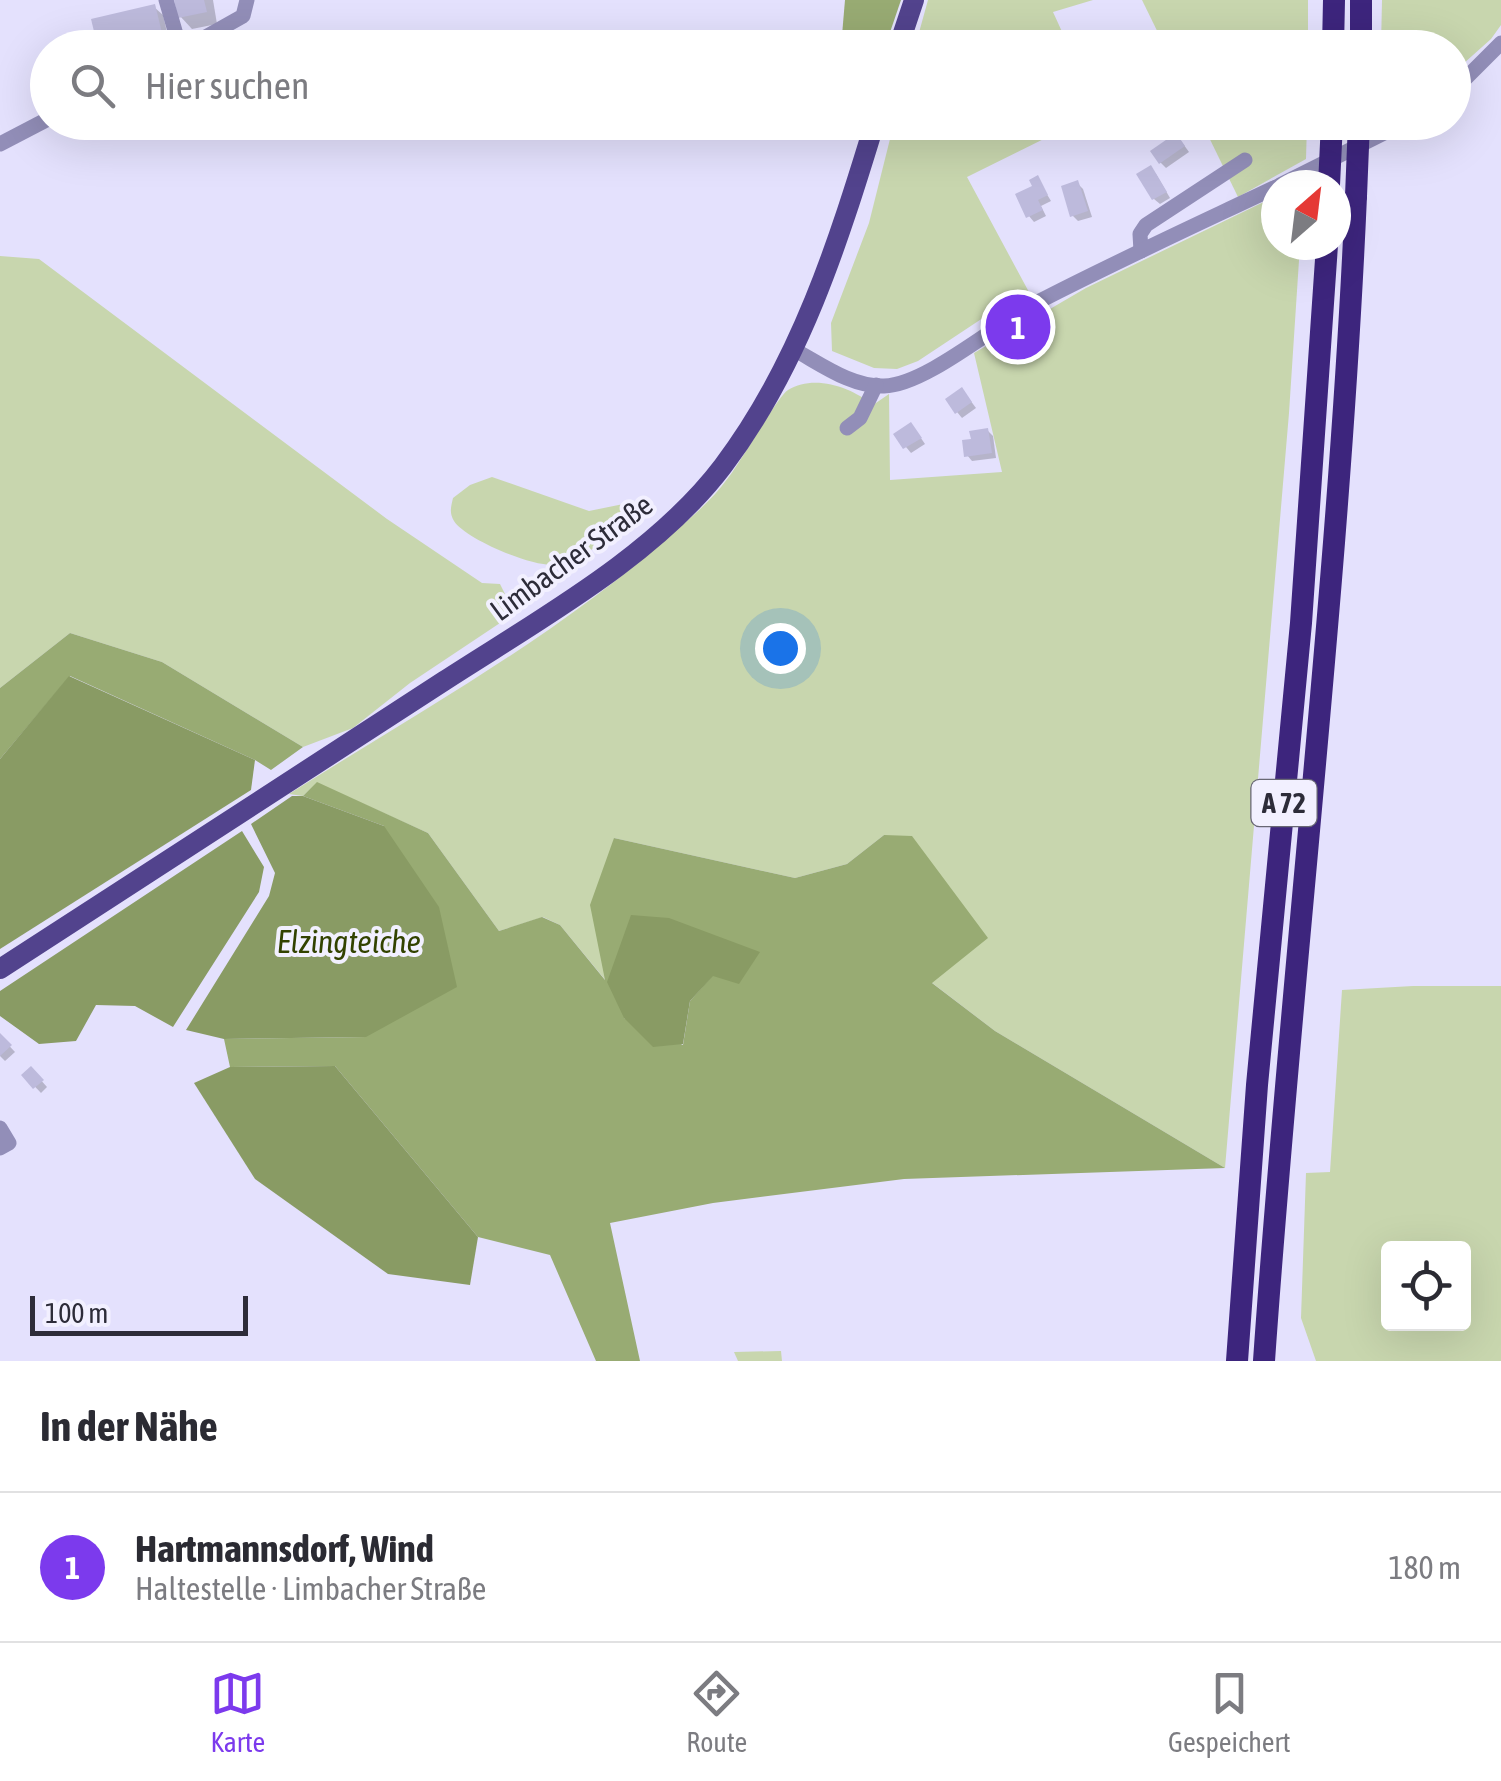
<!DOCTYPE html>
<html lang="de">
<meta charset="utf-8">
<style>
:root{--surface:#fff;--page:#f7f7f7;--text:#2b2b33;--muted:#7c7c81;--line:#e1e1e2;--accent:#7c3aed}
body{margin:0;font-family:"Asap Condensed",sans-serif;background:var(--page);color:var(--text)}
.controls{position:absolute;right:30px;bottom:30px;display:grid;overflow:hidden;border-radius:10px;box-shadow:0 10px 40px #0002}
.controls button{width:90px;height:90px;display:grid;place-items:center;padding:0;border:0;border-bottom:2px solid var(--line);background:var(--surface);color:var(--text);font:50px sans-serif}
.compass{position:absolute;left:1261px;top:170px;width:90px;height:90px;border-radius:50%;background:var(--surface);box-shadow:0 10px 40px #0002;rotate:28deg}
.scale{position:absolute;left:30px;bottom:25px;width:218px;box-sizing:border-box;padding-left:10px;border:5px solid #2d2c39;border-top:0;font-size:28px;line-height:35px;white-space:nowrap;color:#2d2c39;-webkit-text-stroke:8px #f2f0ff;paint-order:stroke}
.you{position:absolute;left:780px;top:648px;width:35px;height:35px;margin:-25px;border:8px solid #fff;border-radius:50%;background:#1a73e8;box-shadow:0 0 0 15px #1a73e833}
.badge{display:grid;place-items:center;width:65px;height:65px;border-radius:50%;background:var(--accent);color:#fff;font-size:32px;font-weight:700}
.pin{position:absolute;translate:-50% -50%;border:5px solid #fff;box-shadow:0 2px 10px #0006}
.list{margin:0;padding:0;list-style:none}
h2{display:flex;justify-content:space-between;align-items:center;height:130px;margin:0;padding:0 40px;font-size:42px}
h2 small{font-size:32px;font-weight:400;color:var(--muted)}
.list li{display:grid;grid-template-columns:65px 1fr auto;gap:30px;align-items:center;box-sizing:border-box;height:150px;padding:0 40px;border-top:2px solid var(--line)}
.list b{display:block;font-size:38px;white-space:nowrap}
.list p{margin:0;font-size:32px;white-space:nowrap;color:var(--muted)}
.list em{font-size:32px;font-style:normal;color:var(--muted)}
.icon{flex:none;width:55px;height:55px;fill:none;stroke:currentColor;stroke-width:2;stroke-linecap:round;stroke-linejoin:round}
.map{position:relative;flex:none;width:1501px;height:1361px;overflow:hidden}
.search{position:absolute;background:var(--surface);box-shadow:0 10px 40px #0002;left:30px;right:30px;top:30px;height:110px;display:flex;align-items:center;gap:25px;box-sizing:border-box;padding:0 35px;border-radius:55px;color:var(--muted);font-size:38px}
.sheet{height:280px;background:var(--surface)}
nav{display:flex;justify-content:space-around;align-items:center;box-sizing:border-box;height:140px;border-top:2px solid var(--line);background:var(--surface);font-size:28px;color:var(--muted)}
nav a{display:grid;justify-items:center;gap:5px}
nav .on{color:var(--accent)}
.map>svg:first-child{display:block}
.green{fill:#c8d6ae;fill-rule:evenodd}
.forest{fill:#98ab73;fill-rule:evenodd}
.water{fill:#899b64}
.shadow{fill:#0003}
.building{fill:#bdbadc}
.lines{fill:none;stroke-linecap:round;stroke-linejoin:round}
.minor{stroke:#928eb8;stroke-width:15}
.major{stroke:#52438d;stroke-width:20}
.highway{stroke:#3d257d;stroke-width:22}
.highway-bridge{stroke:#3d257d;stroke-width:22}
.labels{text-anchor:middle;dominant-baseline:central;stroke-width:8;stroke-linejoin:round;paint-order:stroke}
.shield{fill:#f2f0ff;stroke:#686774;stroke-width:2.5}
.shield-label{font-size:28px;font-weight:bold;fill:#2d2c39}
.street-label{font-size:30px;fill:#2d2c39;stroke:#f2f0ff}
.water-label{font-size:32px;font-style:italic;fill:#324200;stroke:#f2f0ff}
</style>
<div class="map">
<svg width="1501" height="1361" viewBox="0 0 1501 1361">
<rect width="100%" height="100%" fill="#e4e1fd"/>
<g class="green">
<path d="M928,0H1093L1053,12L1069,47H915Z"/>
<path d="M1142,0H1308V47H1165Z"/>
<path d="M1382,0H1501V25L1491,39L1454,72V48L1381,47Z"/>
<path d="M894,123H1076L967,177L1030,294L995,310L918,361L897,369L874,368L832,351L831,323L869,223Z"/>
<path d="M1202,123H1307L1306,159L1238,197Z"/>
<path d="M1276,196V245H1300L1289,413L1225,1168L995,1031L931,982L884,835L847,864L795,878L614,838L607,982L560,925L543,917L499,931L428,833L317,783L303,796L289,794C420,711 559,635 674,532C693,516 714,498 728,478C740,463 778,396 788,390C814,374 851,387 873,405L889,394L890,480L1002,472L974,353L1086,288Z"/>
<path d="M0,256L39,259L387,519L482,583L500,584L509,602L503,621L410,683L353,728L303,747L162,662L70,633L0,688Z"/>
<path d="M492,477L589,511L648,499L652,505C625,527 593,554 560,564C539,571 465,539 454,521C449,513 451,507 453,498L470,485Z"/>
<path d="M1413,986H1501V1361H1316L1301,1318L1306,1173L1330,1172L1342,990ZM1388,1248H1464V1324H1388Z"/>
<path d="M781,1351L782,1361H738L734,1352Z"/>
</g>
<g class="forest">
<path d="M845,0H901L885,47H841Z"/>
<path d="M70,633L162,662L303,747L271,770L255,760L70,676L0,759V688Z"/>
<path d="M317,782L428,833L499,931L542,917L560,925L605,980L590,905L614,838L795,878L847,864L884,835L912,836L988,938L932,983L995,1031L1225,1168L904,1179L713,1203L610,1223L640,1361H596L550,1255L478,1237L335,1066L230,1067L224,1039L366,1037L384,826L303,796ZM760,952L713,975L690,1001L683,1045L624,1018Z"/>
</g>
<g class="water">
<path d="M69,676L255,760L251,790L0,949V759Z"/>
<path d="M292,796H303L384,826L439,907L457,987L366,1037L224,1039L186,1030L269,896L275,873L251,824Z"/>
<path d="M242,831L264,867L259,892L173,1027L135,1006L96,1005L76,1041L39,1044L0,1016V991Z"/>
<path d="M631,915L669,918L760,952L739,984L713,976L690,1001L683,1044L653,1047L624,1018L607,982Z"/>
<path d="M335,1066L478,1237L470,1285L388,1274L255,1179L194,1083L230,1067Z"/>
</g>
<g class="shadow">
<path d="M177,0H213L217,24L192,29L180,16Z"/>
<path d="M154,7L163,15L169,41L144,48H101L94,21Z"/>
<path d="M1181,141L1189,152L1166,168L1160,162Z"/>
<path d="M1156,174L1170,198L1160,204L1154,199Z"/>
<path d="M1037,178L1051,201L1041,206L1046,216L1034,222L1029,216Z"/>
<path d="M1077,183L1083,189L1092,217L1078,221L1072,215Z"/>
<path d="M967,396L976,408L962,418L957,412Z"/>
<path d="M987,430L993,436L996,458L972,461L967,455Z"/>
<path d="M916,431L925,444L911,453L896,435Z"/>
<path d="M0,1036L15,1052L5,1061L0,1056Z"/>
<path d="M31,1069L47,1087L41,1093L24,1075Z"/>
</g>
<g class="building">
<path d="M174,0H204L207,12L178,18Z"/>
<path d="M155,4L162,33L98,48L91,19Z"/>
<path d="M1176,133L1185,146L1159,164L1150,151Z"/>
<path d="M1151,165L1167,192L1152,200L1136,174Z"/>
<path d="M1038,175L1048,195L1038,200L1043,210L1026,218L1015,194L1032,186L1029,180Z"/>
<path d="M1078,180L1088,211L1070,217L1061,186Z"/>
<path d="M962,387L972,402L955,414L945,399Z"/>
<path d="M911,422L922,438L903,449L893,434Z"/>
<path d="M988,428L992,453L964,457L962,440L971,439L969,431Z"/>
<path d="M0,1033L12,1045L0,1056Z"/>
<path d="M31,1066L44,1080L33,1089L21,1075Z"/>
</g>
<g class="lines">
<g class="minor">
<path d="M166,0L180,48"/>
<path d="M186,48L243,16L247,0"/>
<path d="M1454,90L1501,43"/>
<path d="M0,144L48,119"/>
<path d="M1280,185L1406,122"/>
<path d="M1141,251L1140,234L1146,225L1245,160"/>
<path d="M793,349C821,364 851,387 884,386C926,385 996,324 1036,303C1115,262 1196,225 1276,187"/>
<path d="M847,428L860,418L876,385"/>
<path d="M0,1128L9,1143L0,1148"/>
</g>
<g class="major">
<path d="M898,48L914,0"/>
<path d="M0,969C148,873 296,778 444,681C538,620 655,556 723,466C800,364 838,243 875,122"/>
</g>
<g class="highway">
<path d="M1333,48L1334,0"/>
<path d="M1361,48V0"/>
<path d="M1237,1361L1257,1085L1301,623L1327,245"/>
<path d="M1264,1361C1291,972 1339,585 1356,196"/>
</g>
<g class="highway-bridge">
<path d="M1329,185L1332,122"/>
<path d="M1356,196L1359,122"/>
</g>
</g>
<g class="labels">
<rect class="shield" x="1251.5" y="780" width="65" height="46" rx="8"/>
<g class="shield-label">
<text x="1284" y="803">A 72</text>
</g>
<g class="street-label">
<text transform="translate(571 557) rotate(-36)">Limbacher Straße</text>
</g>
<g class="water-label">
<text x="349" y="941">Elzingteiche</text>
</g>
</g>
</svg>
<div class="controls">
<button><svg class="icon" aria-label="locate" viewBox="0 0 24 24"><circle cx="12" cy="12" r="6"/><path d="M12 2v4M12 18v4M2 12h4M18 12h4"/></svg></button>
</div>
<svg class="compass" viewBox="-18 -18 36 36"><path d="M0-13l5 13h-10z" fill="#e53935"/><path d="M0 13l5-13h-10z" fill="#7c7c81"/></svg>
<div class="scale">100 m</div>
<div class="you"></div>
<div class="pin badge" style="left:1018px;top:327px">1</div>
<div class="search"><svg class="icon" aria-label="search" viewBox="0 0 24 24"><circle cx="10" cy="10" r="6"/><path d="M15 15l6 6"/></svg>Hier suchen</div>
</div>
<section class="sheet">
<h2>In der Nähe<small></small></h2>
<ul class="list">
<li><span class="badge">1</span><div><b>Hartmannsdorf, Wind</b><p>Haltestelle · Limbacher Straße</p></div><em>180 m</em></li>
</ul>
</section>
<nav>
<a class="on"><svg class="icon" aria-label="map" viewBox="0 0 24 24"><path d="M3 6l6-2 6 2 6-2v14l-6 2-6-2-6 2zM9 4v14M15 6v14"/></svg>Karte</a>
<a><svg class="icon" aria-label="directions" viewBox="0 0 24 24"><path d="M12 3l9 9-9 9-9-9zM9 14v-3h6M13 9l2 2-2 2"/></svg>Route</a>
<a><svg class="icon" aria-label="saved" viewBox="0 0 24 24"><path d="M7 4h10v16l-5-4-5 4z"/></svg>Gespeichert</a>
</nav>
